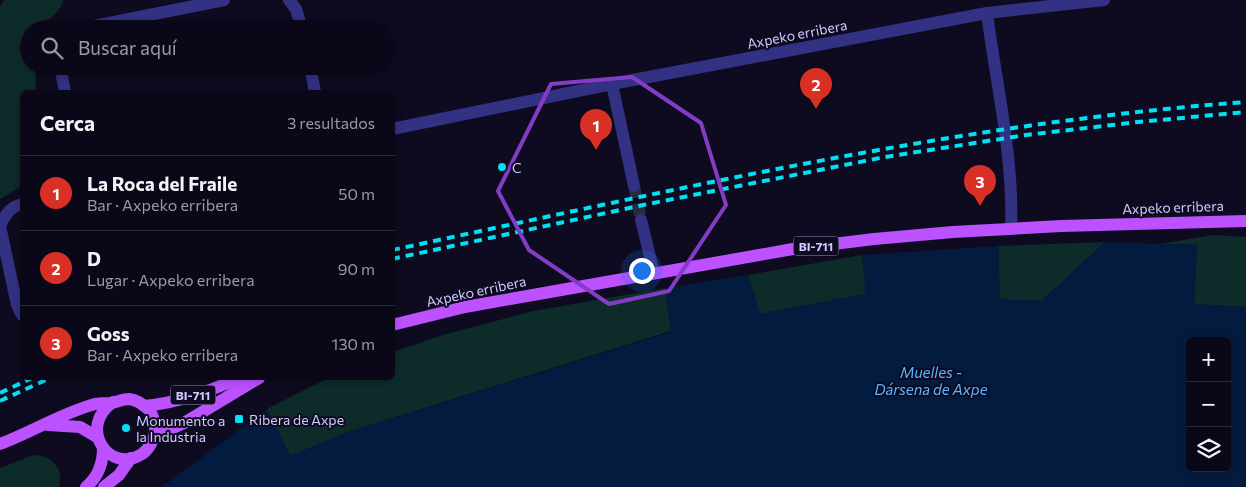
<!DOCTYPE html>
<html lang="es">
<meta charset="utf-8">
<style>
:root{--surface:#0a0818;--page:#181625;--text:#f1f3f6;--muted:#999aa2;--line:#2a2937;--accent:#d93025}
body{margin:0;font-family:Commissioner,sans-serif;background:var(--page);color:var(--text)}
.controls{position:absolute;right:15px;bottom:15px;display:grid;overflow:hidden;border-radius:8px;box-shadow:0 2px 8px #0003}
.controls button{width:45px;height:45px;display:grid;place-items:center;padding:0;border:0;border-bottom:1px solid var(--line);background:var(--surface);color:var(--text);font:25px sans-serif}
.you{position:absolute;left:641px;top:270px;width:18px;height:18px;margin:-12px;border:4px solid #fff;border-radius:50%;background:#1a73e8;box-shadow:0 0 0 8px #1a73e833}
.badge{display:grid;place-items:center;width:32px;height:32px;border-radius:50%;background:var(--accent);color:#fff;font-size:16px;font-weight:700}
.pin{position:absolute;translate:-50% -41px;filter:drop-shadow(0 1px 2px #0008)}
.pin::after{content:'';position:absolute;top:26px;width:18px;height:15px;background:inherit;clip-path:polygon(0 0,100% 0,50% 100%)}
.list{margin:0;padding:0;list-style:none}
h2{display:flex;justify-content:space-between;align-items:center;height:65px;margin:0;padding:0 20px;font-size:21px}
h2 small{font-size:16px;font-weight:400;color:var(--muted)}
.list li{display:grid;grid-template-columns:32px 1fr auto;gap:15px;align-items:center;box-sizing:border-box;height:75px;padding:0 20px;border-top:1px solid var(--line)}
.list b{display:block;font-size:19px;white-space:nowrap}
.list p{margin:0;font-size:16px;white-space:nowrap;color:var(--muted)}
.list em{font-size:16px;font-style:normal;color:var(--muted)}
.icon{flex:none;width:28px;height:28px;fill:none;stroke:currentColor;stroke-width:2;stroke-linecap:round;stroke-linejoin:round}
.map{position:relative;flex:none;width:1246px;height:487px;overflow:hidden}
.search{position:absolute;background:var(--surface);box-shadow:0 2px 8px #0003;left:20px;top:20px;width:375px;height:55px;display:flex;align-items:center;gap:12px;box-sizing:border-box;padding:0 18px;border-radius:28px;color:var(--muted);font-size:19px}
.panel{position:absolute;background:var(--surface);box-shadow:0 2px 8px #0003;left:20px;top:90px;width:375px;height:290px;border-radius:8px}
.map>svg:first-child{display:block}
.green{fill:#0d2b29}
.water{fill:#041b40;fill-rule:evenodd}
.lines{fill:none;stroke-linecap:round;stroke-linejoin:round}
.pedestrian-tunnel{stroke:#2b2841;stroke-width:12;stroke-dasharray:12 6;stroke-linecap:butt}
.pedestrian{stroke:#323184;stroke-width:12}
.minor{stroke:#323184;stroke-width:12}
.primary{stroke:#bb51ff;stroke-width:12}
.rail{stroke:#00e1f5;stroke-width:4;stroke-dasharray:8 6;stroke-linecap:butt}
.marked{fill:none;stroke:#833cc5;stroke-width:4;stroke-linejoin:round}
.poi-dot{fill:#00e1f5;stroke:#0e0b20;stroke-width:2}
.labels{text-anchor:middle;dominant-baseline:central;stroke-width:4;stroke-linejoin:round;paint-order:stroke}
.shield{fill:#0e0b20;stroke:#9591bc;stroke-width:1}
.shield-label{font-size:12px;font-weight:bold;fill:#cfcaff}
.street-label{font-size:14px;fill:#cfcaff;stroke:#0e0b20}
.poi-label{font-size:14px;fill:#cfcaff;stroke:#0e0b20;text-anchor:start}
.water-label{font-size:15px;font-style:italic;fill:#58b5ff;stroke:#0e0b20}
</style>
<div class="map">
<svg width="1246" height="487" viewBox="0 0 1246 487">
<rect width="100%" height="100%" fill="#0e0b20"/>
<g class="green">
<path d="M4,0H63C61,13 48,17 42,29H29V66H35L36,92H22V186L0,199V7Z"/>
<path d="M1214,235L1246,237V307L1194,304L1197,245L1158,244Z"/>
<path d="M1105,242L1042,301L1000,300L998,246Z"/>
<path d="M862,255L866,294L759,314L748,275Z"/>
<path d="M665,288L671,331L351,431L290,456L267,409L328,378H392L393,352L443,335L533,311Z"/>
<path d="M34,455C52,456 64,468 59,487H0V468Z"/>
</g>
<path class="water" d="M1105,242L1197,245L1194,304L1246,307V487H162L267,409L290,456L351,431L671,332L665,288L748,275L760,314L866,294L862,255L998,246L1000,299L1041,301ZM1190,341H1227V468H1190Z"/>
<g class="lines">
<path class="pedestrian-tunnel" d="M634,186L641,220"/>
<g class="pedestrian">
<path d="M612,84L634,186"/>
<path d="M641,220L654,273"/>
</g>
<g class="minor">
<path d="M289,0L296,9L302,29"/>
<path d="M987,13L1104,0"/>
<path d="M79,29L224,0"/>
<path d="M60,66L65,92"/>
<path d="M310,66L315,92"/>
<path d="M392,129L612,84L987,13C996,84 1014,157 1011,229"/>
<path d="M22,204C10,207 5,215 0,226L17,305L22,315"/>
</g>
<g class="primary">
<path d="M392,325L465,307L561,290L793,249L874,239L953,232L1061,226L1246,221"/>
<path d="M144,406C178,403 209,391 240,378"/>
<path d="M48,425L80,427L97,437"/>
<path d="M155,436L184,423L259,378"/>
<path d="M0,444C32,432 62,413 95,404C100,403 106,403 111,403C117,402 123,399 129,399C137,400 144,405 149,410C154,417 156,424 155,432C154,440 149,449 142,454C109,475 77,427 113,402"/>
<path d="M86,487C98,477 103,463 103,448"/>
<path d="M104,487L119,475L131,458"/>
</g>
<g class="rail">
<path d="M392,250C675,190 957,123 1246,102"/>
<path d="M392,259L648,204L885,157L1026,135L1138,122L1246,112"/>
<path d="M0,393L32,378"/>
<path d="M0,401L50,378"/>
</g>
</g>
<path class="marked" d="M632,77L701,123L726,205L669,291L609,304L529,250L498,191L551,84Z"/>
<g class="poi-dot">
<circle cx="502" cy="167" r="5"/>
<rect x="234" y="414" width="10" height="10" rx="2.5"/>
<circle cx="126" cy="428" r="5"/>
</g>
<g class="labels">
<g class="shield">
<rect x="793.5" y="236.5" width="45" height="19" rx="4"/>
<rect x="170.5" y="385.5" width="45" height="19" rx="4"/>
</g>
<g class="shield-label">
<text x="816" y="246">BI-711</text>
<text x="193" y="395">BI-711</text>
</g>
<g class="street-label">
<text transform="translate(797 34) rotate(-11)">Axpeko erribera</text>
<text transform="translate(1173 207) rotate(-2)">Axpeko erribera</text>
<text transform="translate(476 291) rotate(-12)">Axpeko erribera</text>
</g>
<g class="poi-label">
<text x="512" y="167">C</text>
<text x="249" y="419">Ribera de Axpe</text>
<text x="136" y="420">Monumento a<tspan x="136" dy="16">la Industria</tspan></text>
</g>
<g class="water-label">
<text x="931" y="372">Muelles -<tspan x="931" dy="17">Dársena de Axpe</tspan></text>
</g>
</g>
</svg>
<div class="controls">
<button>+</button>
<button>−</button>
<button><svg class="icon" aria-label="layers" viewBox="0 0 24 24"><path d="M12 4l9 5-9 5-9-5zM3 14l9 5 9-5"/></svg></button>
</div>
<div class="you"></div>
<div class="pin badge" style="left:596px;top:150px">1</div>
<div class="pin badge" style="left:816px;top:109px">2</div>
<div class="pin badge" style="left:980px;top:206px">3</div>
<div class="search"><svg class="icon" aria-label="search" viewBox="0 0 24 24"><circle cx="10" cy="10" r="6"/><path d="M15 15l6 6"/></svg>Buscar aquí</div>
<section class="panel">
<h2>Cerca<small>3 resultados</small></h2>
<ul class="list">
<li><span class="badge">1</span><div><b>La Roca del Fraile</b><p>Bar · Axpeko erribera</p></div><em>50 m</em></li>
<li><span class="badge">2</span><div><b>D</b><p>Lugar · Axpeko erribera</p></div><em>90 m</em></li>
<li><span class="badge">3</span><div><b>Goss</b><p>Bar · Axpeko erribera</p></div><em>130 m</em></li>
</ul>
</section>
</div>
